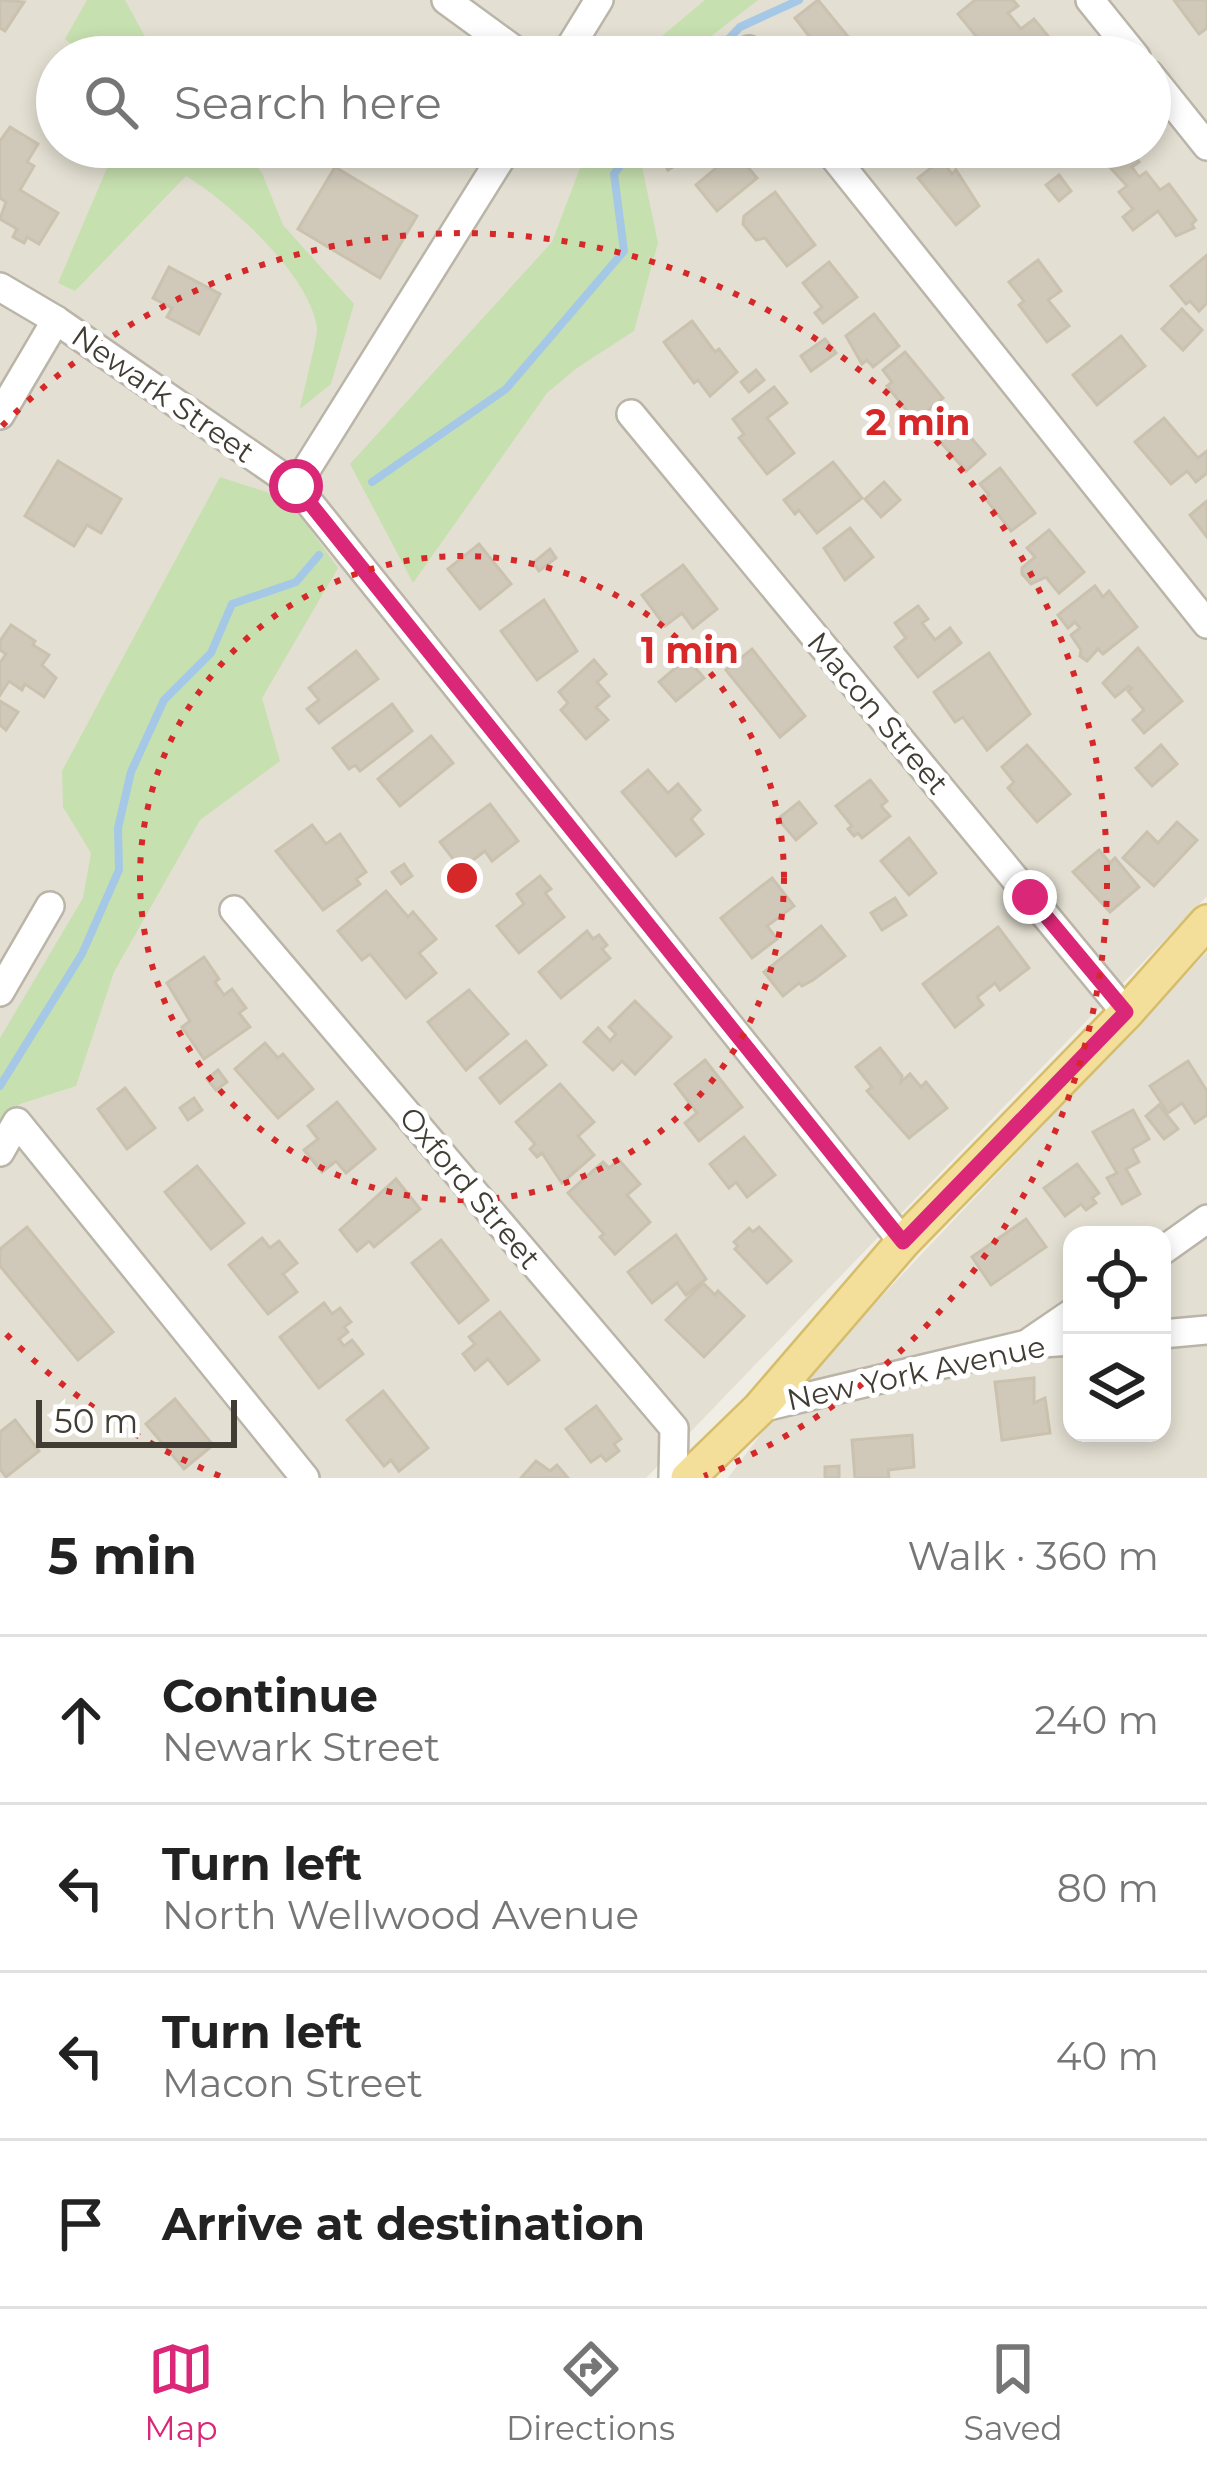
<!DOCTYPE html>
<meta charset="utf-8">
<style>
:root{--surface:#fff;--page:#f2f2f2;--text:#222;--muted:#767676;--line:#e0e0e0;--accent:#db2777}
body{margin:0;font-family:Montserrat,sans-serif;background:var(--page);color:var(--text)}
.controls{position:absolute;right:36px;bottom:36px;display:grid;overflow:hidden;border-radius:24px;box-shadow:0 6px 18px #0003}
.controls button{width:108px;height:108px;display:grid;place-items:center;padding:0;border:0;border-bottom:3px solid var(--line);background:var(--surface);color:var(--text);font:60px sans-serif}
.scale{position:absolute;left:36px;bottom:30px;width:201px;box-sizing:border-box;padding-left:12px;border:6px solid #413d34;border-top:0;font-size:33px;line-height:42px;white-space:nowrap;color:#413d34;-webkit-text-stroke:9px #fff;paint-order:stroke}
.stop{position:absolute;width:36px;height:36px;margin:-27px;border:9px solid #db2777;border-radius:50%;background:#fff}
.stop.end{background:#db2777;border-color:#fff;box-shadow:0 3px 12px #0008}
.list{margin:0;padding:0;list-style:none}
h2{display:flex;justify-content:space-between;align-items:center;height:156px;margin:0;padding:0 48px;font-size:51px}
h2 small{font-size:39px;font-weight:400;color:var(--muted)}
.list li{display:grid;grid-template-columns:78px 1fr auto;gap:36px;align-items:center;box-sizing:border-box;height:168px;padding:0 48px;border-top:3px solid var(--line)}
.list b{display:block;font-size:45px;white-space:nowrap}
.list p{margin:0;font-size:39px;white-space:nowrap;color:var(--muted)}
.list em{font-size:39px;font-style:normal;color:var(--muted)}
.icon{flex:none;width:66px;height:66px;fill:none;stroke:currentColor;stroke-width:2;stroke-linecap:round;stroke-linejoin:round}
.map{position:relative;flex:none;width:1207px;height:1478px;overflow:hidden}
.search{position:absolute;background:var(--surface);box-shadow:0 6px 18px #0003;left:36px;right:36px;top:36px;height:132px;display:flex;align-items:center;gap:30px;box-sizing:border-box;padding:0 42px;border-radius:66px;color:var(--muted);font-size:45px}
.sheet{height:828px;background:var(--surface)}
nav{display:flex;justify-content:space-around;align-items:center;box-sizing:border-box;height:168px;border-top:3px solid var(--line);background:var(--surface);font-size:33px;color:var(--muted)}
nav a{display:grid;justify-items:center;gap:6px}
nav .on{color:var(--accent)}
.map>svg:first-child{display:block}
.residential{fill:#e3dfd2;fill-rule:evenodd}
.green{fill:#c7e0b0}
.lines{fill:none;stroke-linecap:round;stroke-linejoin:round}
.stream{stroke:#a5c8e7;stroke-width:8}
.building{fill:#d0c9ba;stroke:#cac1af;stroke-width:3}
.minor-casing{stroke:#bab5a8;stroke-width:32}
.major-casing{stroke:#d6bd6c;stroke-width:38}
.minor{stroke:#fff;stroke-width:27}
.major{stroke:#f3df99;stroke-width:33}
.route{stroke:#db2777;stroke-width:15}
.ring{fill:none;stroke:#d62828;stroke-width:6;stroke-dasharray:6 12}
.labels{text-anchor:middle;dominant-baseline:central;stroke-width:10;stroke-linejoin:round;paint-order:stroke}
.street-label{font-size:30px;fill:#413d34;stroke:#fff}
.centre{fill:#d62828;stroke:#fff;stroke-width:6}
.ring-label{font-size:36px;text-anchor:middle;font-weight:bold;fill:#d62828;stroke:#fff;stroke-width:10;stroke-linejoin:round;paint-order:stroke}
</style>
<div class="map">
<svg width="1207" height="1478" viewBox="0 0 1207 1478">
<rect width="100%" height="100%" fill="#f0ede4"/>
<g class="residential">
<path d="M0,0H1207V896L646,1478H0ZM57,57H1150V147H57Z"/>
<path d="M1207,952V1478H728L797,1386ZM1072,1235H1162V1433H1072Z"/>
</g>
<g class="green">
<path d="M87,0H125L156,57H86L65,39Z"/>
<path d="M705,0H758L684,57H637Z"/>
<path d="M116,147H242L262,173L283,225L354,304L331,384L300,409C303,393 318,336 317,328C310,275 229,202 186,176L75,291L58,283Z"/>
<path d="M588,147H638L658,243L634,331L577,368L547,393L413,583L350,464L552,242Z"/>
<path d="M220,477L288,499L338,568L262,698L280,761L200,820L114,972L76,1086L20,1104L0,1120V1038L83,898L91,853L63,807L62,771Z"/>
</g>
<g class="lines">
<g class="stream">
<path d="M711,57L740,27L799,0"/>
<path d="M372,482L506,389L624,251L614,174L634,147"/>
<path d="M0,1086L82,954L119,870L118,828L131,772L164,700L211,653L232,604L296,582L319,555"/>
</g>
</g>
<g class="building">
<path d="M0,0L24,2L5,31L0,28Z"/>
<path d="M818,0L859,50L851,57H819L812,48L816,45L795,18Z"/>
<path d="M975,0H1013L1018,6L1008,13L1021,29L1034,19L1053,42L1035,57H993L958,14Z"/>
<path d="M1174,0H1207V28L1199,34Z"/>
<path d="M10,127L38,144L27,162L34,166L20,190L58,213L39,244L27,237L24,243L13,237L17,229L0,219L6,202L0,198V141Z"/>
<path d="M655,147H703L668,170Z"/>
<path d="M1127,147L1139,162L1132,167L1139,177L1146,172L1160,190L1169,184L1196,220L1192,224L1194,228L1176,236L1158,211L1133,230L1123,217L1133,209L1119,192L1127,186L1106,163Z"/>
<path d="M735,152L757,178L717,211L696,185Z"/>
<path d="M941,160L952,174L956,170L979,206L956,225L918,178Z"/>
<path d="M335,167L417,216L380,278L298,229Z"/>
<path d="M1059,175L1071,191L1059,201L1046,185Z"/>
<path d="M775,192L815,245L787,266L765,238L756,240L743,224L744,216Z"/>
<path d="M1207,255V303L1199,311L1190,301L1186,304L1171,286Z"/>
<path d="M1038,260L1061,291L1048,300L1069,326L1047,342L1019,305L1024,301L1009,282Z"/>
<path d="M829,262L857,297L823,323L815,313L822,307L803,283Z"/>
<path d="M169,267L220,294L199,334L167,317L172,308L153,298Z"/>
<path d="M1182,309L1202,330L1183,350L1162,329Z"/>
<path d="M874,314L899,346L873,367L867,360L862,364L846,336Z"/>
<path d="M692,321L715,352L719,349L737,372L710,396L698,380L694,383L664,342Z"/>
<path d="M1121,336L1145,366L1097,405L1073,375Z"/>
<path d="M825,339L836,353L811,371L801,356Z"/>
<path d="M905,352L943,398L915,421L887,386L892,382L883,370Z"/>
<path d="M756,370L764,380L749,392L741,382Z"/>
<path d="M774,387L787,403L767,418L794,453L767,474L739,438L744,434L733,419Z"/>
<path d="M949,412L985,454L966,471L930,430Z"/>
<path d="M1164,418L1198,458L1207,451V473L1196,482L1187,471L1171,484L1135,442Z"/>
<path d="M58,461L121,499L101,533L87,525L74,546L25,516Z"/>
<path d="M833,462L862,498L817,533L799,510L795,514L784,500Z"/>
<path d="M1000,468L1035,513L1011,531L985,498L989,495L980,484Z"/>
<path d="M884,482L900,500L881,517L865,499Z"/>
<path d="M1207,501V537L1190,515Z"/>
<path d="M850,528L873,557L845,580L824,548Z"/>
<path d="M1049,530L1084,572L1059,593L1046,577L1031,584L1022,574V568L1035,557L1027,548Z"/>
<path d="M479,544L511,584L480,609L448,569Z"/>
<path d="M550,549L556,558L539,571L533,563Z"/>
<path d="M683,565L717,609L693,628L682,613L665,626L642,595Z"/>
<path d="M1095,586L1103,597L1109,591L1137,627L1103,654L1098,649L1087,661L1080,656L1081,650L1071,635L1080,628L1075,622L1068,628L1058,615Z"/>
<path d="M544,600L577,651L537,680L501,631Z"/>
<path d="M918,606L928,619L922,623L935,640L950,628L961,643L918,677L895,647L906,638L895,623Z"/>
<path d="M11,625L35,641L33,645L49,655L42,665L56,678L44,697L25,684L22,690L9,681L0,695V663L6,654L0,650V641Z"/>
<path d="M1138,648L1182,701L1144,733L1133,720L1144,710L1128,691L1132,688L1129,686L1115,697L1103,683Z"/>
<path d="M752,649L805,716L780,737L726,670Z"/>
<path d="M356,651L378,679L319,723L307,709L319,700L309,688Z"/>
<path d="M989,653L1030,714L987,750L963,717L955,722L934,692Z"/>
<path d="M687,658L704,678L676,701L659,682Z"/>
<path d="M594,660L606,674L597,682L609,696L596,707L608,720L586,739L561,710L568,703L559,692Z"/>
<path d="M0,701L18,712L6,730L0,725Z"/>
<path d="M392,704L412,731L360,771L355,765L349,769L333,748Z"/>
<path d="M431,736L453,763L400,806L378,779Z"/>
<path d="M1027,745L1070,794L1037,822L1008,788L1014,782L1002,767Z"/>
<path d="M1161,745L1177,764L1152,786L1136,768Z"/>
<path d="M648,770L668,793L678,784L700,810L691,819L703,834L676,856L622,792Z"/>
<path d="M870,780L887,801L881,806L890,816L862,838L858,833L854,836L848,829L852,826L836,806Z"/>
<path d="M799,802L816,823L796,840L778,819Z"/>
<path d="M490,804L518,841L492,861L485,851L461,869L440,842Z"/>
<path d="M1177,822L1197,840L1154,886L1123,858L1147,832L1158,843Z"/>
<path d="M312,825L326,844L340,834L366,872L356,879L360,884L323,910L276,851Z"/>
<path d="M909,838L936,873L909,895L881,861Z"/>
<path d="M1099,850L1110,863L1115,858L1139,887L1110,912L1073,872Z"/>
<path d="M404,864L412,876L401,884L392,872Z"/>
<path d="M540,876L551,889L545,893L564,917L519,953L497,926L524,904L517,894Z"/>
<path d="M772,878L794,906L767,926L777,939L752,958L721,918Z"/>
<path d="M386,891L408,917L413,912L436,939L419,953L436,973L406,998L370,954L362,960L338,931Z"/>
<path d="M895,898L906,915L882,930L871,913Z"/>
<path d="M821,926L845,956L813,980L802,986L799,983L783,996L764,972Z"/>
<path d="M998,927L1029,968L1000,990L995,983L977,997L983,1005L955,1027L923,984Z"/>
<path d="M587,931L593,939L599,935L607,945L602,949L610,958L561,998L539,972Z"/>
<path d="M204,957L219,979L215,982L224,995L232,989L246,1008L239,1013L250,1027L204,1059L182,1027L190,1021L167,983Z"/>
<path d="M469,990L508,1034L466,1070L428,1022Z"/>
<path d="M635,1001L671,1037L635,1074L622,1061L613,1070L584,1042L598,1028L610,1041L616,1034L609,1027Z"/>
<path d="M526,1041L546,1065L500,1103L480,1078Z"/>
<path d="M265,1043L278,1058L283,1054L313,1089L278,1118L235,1069Z"/>
<path d="M880,1048L902,1076L901,1082L910,1074L921,1087L926,1082L947,1108L909,1138L867,1091L872,1087L856,1067Z"/>
<path d="M705,1060L742,1107L699,1141L685,1123L697,1113L675,1084Z"/>
<path d="M1188,1061L1207,1091V1115L1195,1123L1182,1103L1168,1113L1150,1086Z"/>
<path d="M218,1070L227,1082L216,1090L207,1079Z"/>
<path d="M560,1084L594,1122L578,1136L594,1155L562,1183L542,1153L537,1157L530,1149L535,1144L516,1122Z"/>
<path d="M125,1088L155,1128L127,1149L98,1109Z"/>
<path d="M194,1098L202,1110L188,1120L180,1108Z"/>
<path d="M337,1102L375,1149L346,1173L336,1161L322,1172L304,1150L318,1139L308,1126Z"/>
<path d="M1159,1105L1178,1129L1164,1139L1146,1116Z"/>
<path d="M1133,1110L1149,1139L1132,1149L1139,1162L1126,1169L1140,1194L1122,1204L1107,1178L1117,1173L1093,1132Z"/>
<path d="M744,1137L775,1175L747,1197L736,1182L729,1188L710,1164Z"/>
<path d="M619,1160L640,1184L627,1195L650,1222L615,1254L600,1237L604,1234L568,1193L603,1162L609,1168Z"/>
<path d="M1077,1164L1099,1193L1092,1198L1096,1203L1086,1210L1081,1204L1065,1216L1044,1188Z"/>
<path d="M197,1166L244,1223L211,1249L165,1192Z"/>
<path d="M396,1179L420,1209L374,1247L369,1241L357,1251L340,1230Z"/>
<path d="M1026,1219L1046,1247L991,1285L972,1257Z"/>
<path d="M27,1227L113,1332L78,1360L0,1266V1249Z"/>
<path d="M759,1227L791,1261L767,1283L735,1249L738,1246L734,1242L749,1228L753,1232Z"/>
<path d="M676,1235L706,1279L686,1295L677,1283L652,1303L628,1272Z"/>
<path d="M262,1238L270,1248L279,1241L297,1263L283,1274L297,1292L268,1314L229,1265Z"/>
<path d="M441,1240L488,1300L459,1323L412,1263Z"/>
<path d="M703,1283L715,1295L718,1291L744,1316L704,1357L666,1320Z"/>
<path d="M324,1303L332,1314L340,1308L351,1322L344,1327L348,1332L339,1339L344,1346L352,1340L363,1354L319,1388L280,1337Z"/>
<path d="M500,1312L539,1360L508,1384L488,1359L475,1370L463,1354L475,1344L469,1337Z"/>
<path d="M1034,1378V1403L1045,1398L1050,1433L1002,1440L995,1382Z"/>
<path d="M383,1391L428,1448L399,1471L391,1460L384,1466L347,1420Z"/>
<path d="M175,1399L213,1445L184,1469L146,1424Z"/>
<path d="M596,1406L621,1439L614,1444L619,1451L606,1461L601,1455L591,1462L566,1429Z"/>
<path d="M15,1420L39,1451L6,1477L0,1469V1432Z"/>
<path d="M912,1435L914,1467L888,1470L889,1478H855L852,1440Z"/>
<path d="M536,1461L550,1471L557,1465L568,1478H521Z"/>
<path d="M839,1466V1478H825V1467Z"/>
</g>
<g class="lines">
<defs>
<g id="minor">
<path d="M446,0L524,57"/>
<path d="M1090,0L1136,57"/>
<path d="M749,50L754,57"/>
<path d="M564,57L599,0"/>
<path d="M1150,75L1207,146"/>
<path d="M826,147L1207,624"/>
<path d="M0,287L56,320L296,486L903,1242"/>
<path d="M631,414L1126,1013"/>
<path d="M0,415L56,320"/>
<path d="M296,486L508,147"/>
<path d="M234,910L674,1428L673,1478"/>
<path d="M0,992L50,906"/>
<path d="M0,1152L17,1122L305,1478"/>
<path d="M1162,1251L1207,1219"/>
<path d="M1162,1334L1207,1330"/>
<path d="M1031,1341L1072,1313"/>
<path d="M760,1408L1027,1344L1072,1341"/>
</g>
<path id="major" d="M688,1478L760,1408L903,1242L1126,1013L1207,922"/>
</defs>
<use href="#minor" class="minor-casing"/>
<use href="#major" class="major-casing"/>
<use href="#minor" class="minor"/>
<use href="#major" class="major"/>
</g>
<g class="lines">
<path class="route" d="M296,486L903,1242L1126,1012L1030,897"/>
</g>
<g class="ring">
<circle cx="462" cy="878" r="322"/>
<path d="M220 1476A645 645 0 0 1 2 1330M2 426A645 645 0 1 1 704 1476"/>
</g>
<g class="labels">
<g class="street-label">
<text transform="translate(163 394) rotate(35)">Newark Street</text>
<text transform="translate(878 713) rotate(50)">Macon Street</text>
<text transform="translate(470 1188) rotate(50)">Oxford Street</text>
<text transform="translate(916 1373) rotate(-12)">New York Avenue</text>
</g>
</g>
<circle cx="462" cy="878" r="18" class="centre"/>
<g class="ring-label">
<text x="918" y="435">2 min</text>
<text x="690" y="663">1 min</text>
</g>
</svg>
<div class="controls">
<button><svg class="icon" aria-label="locate" viewBox="0 0 24 24"><circle cx="12" cy="12" r="6"/><path d="M12 2v4M12 18v4M2 12h4M18 12h4"/></svg></button>
<button><svg class="icon" aria-label="layers" viewBox="0 0 24 24"><path d="M12 4l9 5-9 5-9-5zM3 14l9 5 9-5"/></svg></button>
</div>
<div class="scale">50 m</div>
<div class="stop" style="left:296px;top:486px"></div>
<div class="stop end" style="left:1030px;top:897px"></div>
<div class="search"><svg class="icon" aria-label="search" viewBox="0 0 24 24"><circle cx="10" cy="10" r="6"/><path d="M15 15l6 6"/></svg>Search here</div>
</div>
<section class="sheet">
<h2>5 min<small>Walk · 360 m</small></h2>
<ul class="list">
<li><svg class="icon" aria-label="ahead" viewBox="0 0 24 24"><path d="M12 20V5M6 11l6-6 6 6"/></svg><div><b>Continue</b><p>Newark Street</p></div><em>240 m</em></li>
<li><svg class="icon" aria-label="left" viewBox="0 0 24 24"><path d="M17 20v-9H6M10 6l-5 5 5 5"/></svg><div><b>Turn left</b><p>North Wellwood Avenue</p></div><em>80 m</em></li>
<li><svg class="icon" aria-label="left" viewBox="0 0 24 24"><path d="M17 20v-9H6M10 6l-5 5 5 5"/></svg><div><b>Turn left</b><p>Macon Street</p></div><em>40 m</em></li>
<li><svg class="icon" aria-label="arrive" viewBox="0 0 24 24"><path d="M6 21V4h12l-3 4 3 4H6"/></svg><div><b>Arrive at destination</b></div></li>
</ul>
</section>
<nav>
<a class="on"><svg class="icon" aria-label="map" viewBox="0 0 24 24"><path d="M3 6l6-2 6 2 6-2v14l-6 2-6-2-6 2zM9 4v14M15 6v14"/></svg>Map</a>
<a><svg class="icon" aria-label="directions" viewBox="0 0 24 24"><path d="M12 3l9 9-9 9-9-9zM9 14v-3h6M13 9l2 2-2 2"/></svg>Directions</a>
<a><svg class="icon" aria-label="saved" viewBox="0 0 24 24"><path d="M7 4h10v16l-5-4-5 4z"/></svg>Saved</a>
</nav>
